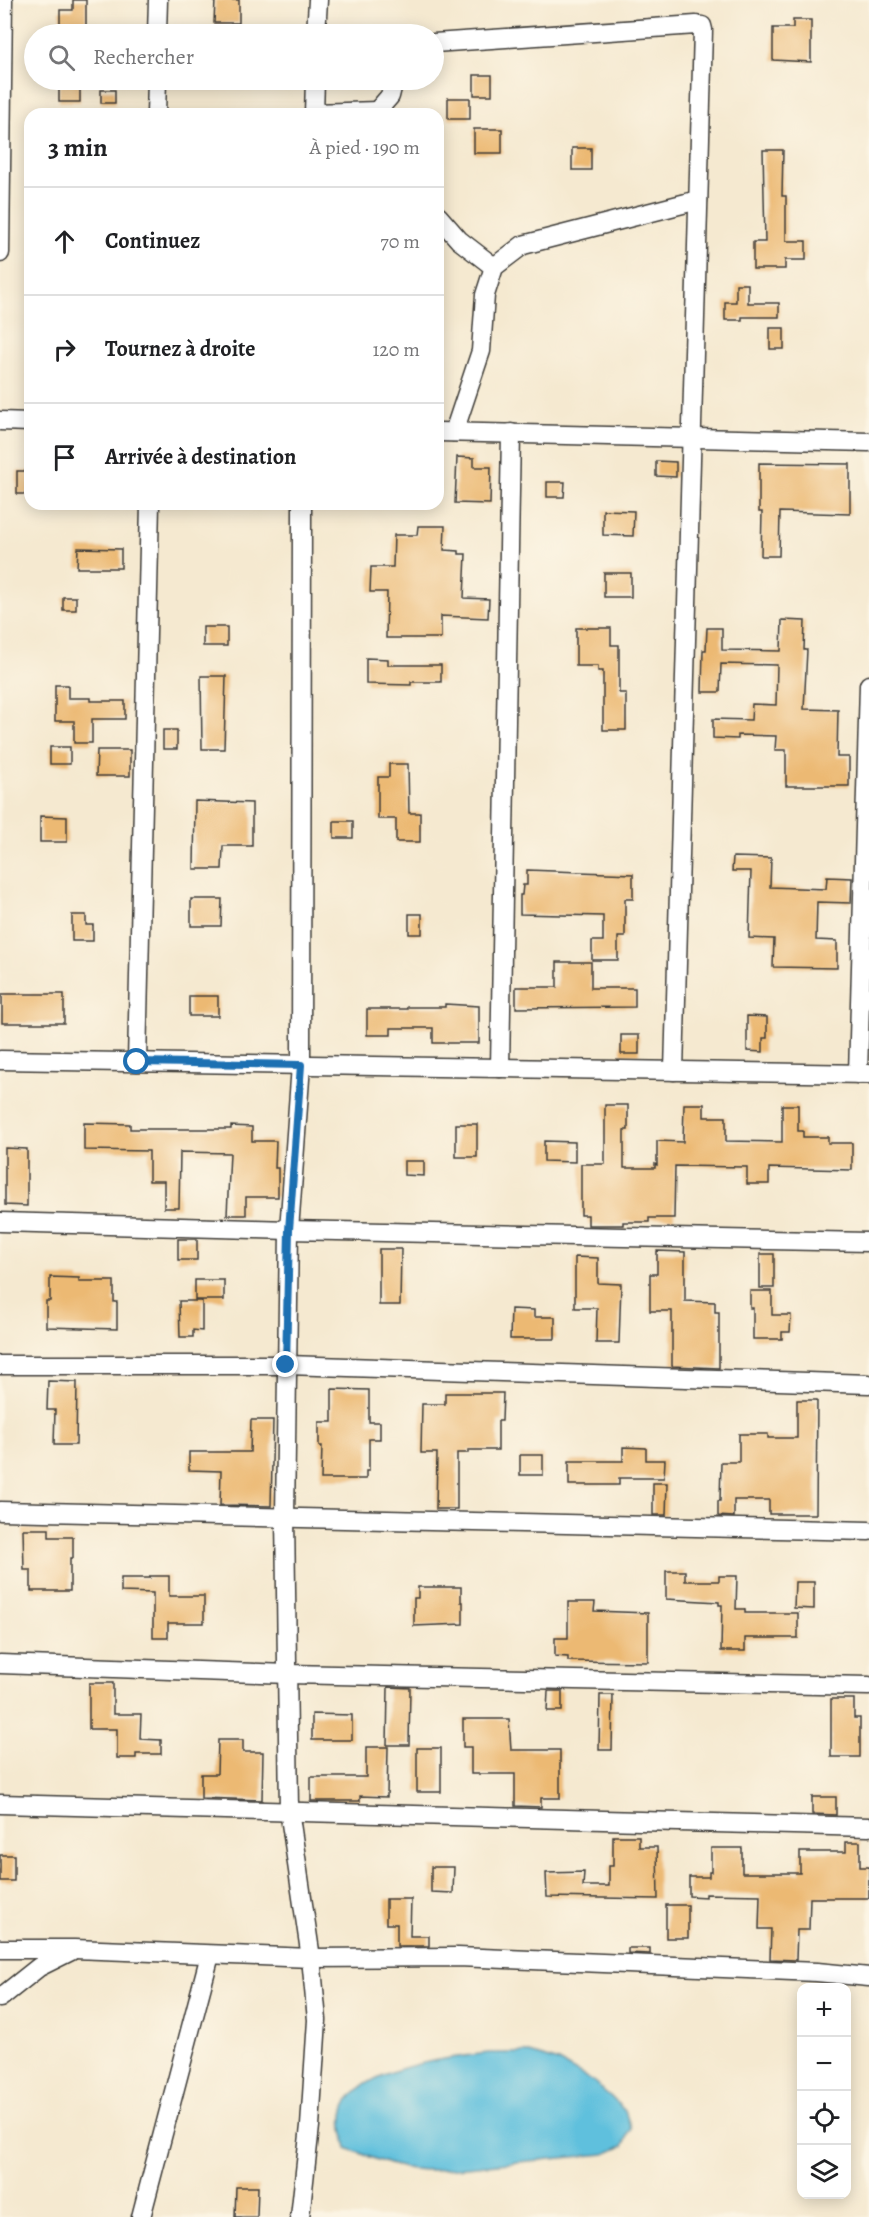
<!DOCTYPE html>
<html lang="fr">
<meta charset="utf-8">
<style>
:root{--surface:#fff;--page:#f6f6f6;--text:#202124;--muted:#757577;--line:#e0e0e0}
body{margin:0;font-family:Alegreya,serif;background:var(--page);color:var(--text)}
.controls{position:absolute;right:18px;bottom:18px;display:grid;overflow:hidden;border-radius:12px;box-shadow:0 3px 15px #0003}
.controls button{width:54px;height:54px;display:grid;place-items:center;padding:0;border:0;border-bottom:2px solid var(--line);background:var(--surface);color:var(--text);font:30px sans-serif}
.stop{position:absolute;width:18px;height:18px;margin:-14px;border:4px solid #1f6fb2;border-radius:50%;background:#fff}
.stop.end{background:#1f6fb2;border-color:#fff;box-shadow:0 2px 6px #0008}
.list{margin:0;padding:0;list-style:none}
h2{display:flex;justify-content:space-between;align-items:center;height:78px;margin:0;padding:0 24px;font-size:26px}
h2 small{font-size:20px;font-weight:400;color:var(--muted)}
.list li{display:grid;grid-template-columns:39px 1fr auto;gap:18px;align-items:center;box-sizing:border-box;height:108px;padding:0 24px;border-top:2px solid var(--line)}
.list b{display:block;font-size:22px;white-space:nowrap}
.list em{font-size:20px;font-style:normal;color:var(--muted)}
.icon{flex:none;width:33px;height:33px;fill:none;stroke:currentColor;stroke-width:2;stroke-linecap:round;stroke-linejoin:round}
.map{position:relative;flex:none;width:869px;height:2217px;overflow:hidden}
.search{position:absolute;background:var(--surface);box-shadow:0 3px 15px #0003;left:24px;top:24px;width:420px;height:66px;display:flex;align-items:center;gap:15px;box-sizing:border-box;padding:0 21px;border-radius:33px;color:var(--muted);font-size:22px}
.panel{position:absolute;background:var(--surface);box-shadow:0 3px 15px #0003;left:24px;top:108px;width:420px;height:402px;border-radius:18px}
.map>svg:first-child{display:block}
.water{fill:#5fc0dd;stroke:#3e6e7c;stroke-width:1.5}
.building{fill:#ecb973}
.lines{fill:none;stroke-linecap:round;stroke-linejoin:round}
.minor-casing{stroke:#3d3b37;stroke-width:21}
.minor{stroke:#fff;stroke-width:18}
.route{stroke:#1f6fb2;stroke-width:8}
</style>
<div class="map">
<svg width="869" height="2217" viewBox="0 0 869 2217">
<rect width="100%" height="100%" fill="#fcf5e5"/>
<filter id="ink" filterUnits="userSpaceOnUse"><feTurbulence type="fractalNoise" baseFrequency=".0167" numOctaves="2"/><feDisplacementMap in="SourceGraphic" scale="12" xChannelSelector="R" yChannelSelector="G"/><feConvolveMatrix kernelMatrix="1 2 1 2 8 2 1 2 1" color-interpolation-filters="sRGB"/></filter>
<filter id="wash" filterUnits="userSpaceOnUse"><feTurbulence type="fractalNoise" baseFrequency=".008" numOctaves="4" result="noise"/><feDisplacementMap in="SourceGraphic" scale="24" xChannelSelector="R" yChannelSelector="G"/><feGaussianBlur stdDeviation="1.35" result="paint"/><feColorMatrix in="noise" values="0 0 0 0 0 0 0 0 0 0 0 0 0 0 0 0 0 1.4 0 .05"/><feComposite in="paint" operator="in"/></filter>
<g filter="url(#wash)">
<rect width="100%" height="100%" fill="#f5e9d0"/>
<path class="water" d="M489,2053H530L559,2062L589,2079L610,2096L625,2111L631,2129L623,2146L605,2154L433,2170C396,2170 381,2161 347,2148C344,2135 340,2121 345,2107C361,2067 452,2057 489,2053Z"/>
<g id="blocks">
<g class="building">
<path d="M73,0H86V29L60,28V10H73Z"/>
<path d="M215,0H239V23H214Z"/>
<path d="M793,20H811V62L773,60V28H793Z"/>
<rect x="474" y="75" width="18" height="20"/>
<rect x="59" y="80" width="21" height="22"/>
<rect x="101" y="90" width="14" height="13"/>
<rect x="448" y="98" width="22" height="21"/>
<rect x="474" y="129" width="28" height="24"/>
<rect x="572" y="148" width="19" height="22"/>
<path d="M763,150H783L782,196H786V241H806V260H785V269H753V242H765Z"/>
<path d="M736,284H748V303H779V317H742V320H725V302H736Z"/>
<rect x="770" y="328" width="14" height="21"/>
<path d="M457,457L474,458V467H491L490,504L455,503Z"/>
<path d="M656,461L676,462V477L656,476Z"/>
<path d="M759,463L850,464V514L780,512L779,556H761L762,512H759Z"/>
<rect x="17" y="471" width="13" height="23"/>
<path d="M547,482H565L564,497H547Z"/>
<path d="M603,510L634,511L633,536L603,535Z"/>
<path d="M418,526H445L444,550L459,551V554H466L464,598L489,599L488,618L441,616V638H386L387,592H370L371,567H393L394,535H417Z"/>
<path d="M78,548L121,549V568H77Z"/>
<rect x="604" y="573" width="27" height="24"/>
<rect x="63" y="597" width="13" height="13"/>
<path d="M782,620L805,621L804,650H807L804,709L838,710L837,757H849V786H786V750H775L776,736L738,735V739L713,738V719L751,720L752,704L776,705L777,665L721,664L720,692H702L703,650H706L707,628H722V650L781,651Z"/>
<rect x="203" y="627" width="24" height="19"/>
<path d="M576,628H611V645H619V693H626V730H603V671H598V666H576Z"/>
<path d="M366,658L388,659V665H441V682H411V685L366,684Z"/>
<path d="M201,676H226L224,749H202Z"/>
<path d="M55,685H68V698H91V701H125V719H92V743H74V721H55Z"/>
<rect x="163" y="730" width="14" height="19"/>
<rect x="50" y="747" width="20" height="17"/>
<path d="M97,750H130V776H96Z"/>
<path d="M389,764H408L409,813H420V842H396V819H378V777H389Z"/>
<path d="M195,801L252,803V846H223L222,869H194Z"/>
<path d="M40,816L67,817V842H40Z"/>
<rect x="334" y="821" width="19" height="17"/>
<path d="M733,857L771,858L770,887L826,889L827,877L852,878L851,903L817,902L816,940L837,941V968L773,967L774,939L749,938L751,871H732Z"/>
<path d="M527,870L633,874V899H625V937H618V960H592V941H603V916L520,914V895H522L523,885H527Z"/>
<path d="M191,899H222L221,926H191Z"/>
<rect x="409" y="914" width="13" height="20"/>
<path d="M72,915H86V925H93V941H72Z"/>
<path d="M557,962H591V988H635V1007L516,1008V987H557Z"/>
<rect x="2" y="994" width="62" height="29"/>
<rect x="189" y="996" width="29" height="20"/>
<path d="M445,1004L479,1006V1043H433V1028H391V1035H367V1009H407V1007H445Z"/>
<path d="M747,1016L767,1017V1038H763V1052L747,1051Z"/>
<rect x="621" y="1035" width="18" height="19"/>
<path d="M684,1104H704V1117H726V1141L782,1142V1105H798V1131H803V1137H828V1143H852V1170L769,1168V1184H747V1167L675,1166L674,1218H649V1222H623V1225H588V1215H581V1164H605V1105H628V1130H624V1168H655V1164L657,1165V1141L683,1142Z"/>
<path d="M84,1123L130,1124V1129H231V1126L252,1127V1141H276L275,1168H278V1197H246V1215H227L230,1153L180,1152L179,1208H164V1181H149V1151L84,1150Z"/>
<rect x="456" y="1124" width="21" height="33"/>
<path d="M544,1141L575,1142V1162L544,1161Z"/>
<path d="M5,1148L27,1149V1206L5,1205Z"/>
<path d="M404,1161H424V1176L404,1175Z"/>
<rect x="178" y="1239" width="19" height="21"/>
<path d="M379,1249H401L400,1305H379Z"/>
<path d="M657,1251L685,1252V1301L715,1302V1312H719V1368L672,1366V1311H650V1274H657Z"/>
<rect x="760" y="1254" width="14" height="34"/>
<path d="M575,1257L598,1258V1283L621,1284L619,1343H596L597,1308H575Z"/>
<path d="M50,1277L79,1278V1281H114V1302H117V1329L46,1327V1301H50Z"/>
<rect x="195" y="1280" width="29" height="20"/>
<path d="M750,1291H772V1315H791L790,1332H782V1339H753V1308H750Z"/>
<path d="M179,1301H202V1331L193,1330V1337H180Z"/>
<path d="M511,1309L534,1310V1317H555V1339H510Z"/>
<path d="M48,1381L77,1382L76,1445H54L55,1410H47Z"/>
<path d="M332,1389L369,1390V1422H380V1439H369V1471H366V1479H321L322,1446H319V1422H332Z"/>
<path d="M445,1393H503L502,1421H498V1450H468V1453H457V1509H436L437,1453H421L422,1404H445Z"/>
<path d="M797,1400H817L816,1514H769V1500H734V1517L718,1516V1501H720L721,1462H739V1434H768V1438H797Z"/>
<path d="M251,1420H273L271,1506L220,1505L221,1471L189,1470V1452H250Z"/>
<path d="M623,1447L646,1448V1460H665L664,1478H619V1485H569V1461H623Z"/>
<rect x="520" y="1455" width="23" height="20"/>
<path d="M653,1483H667L666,1515H653Z"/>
<path d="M23,1529H49V1537H73V1558H70V1591H31V1570H24Z"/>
<path d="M666,1571H685V1581H719V1576H737L736,1609H745V1613H798V1638H745V1651H721L722,1605H719V1602L666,1599Z"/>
<path d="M150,1576H169V1596H204V1623H168V1638H153V1593L121,1592V1578H150Z"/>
<path d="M795,1582H814V1609L794,1608Z"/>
<path d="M418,1587H461V1602H463V1624L414,1626V1598H418Z"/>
<path d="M568,1602H595L594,1611L648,1613V1662L568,1661V1657L555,1656V1638H568Z"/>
<path d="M89,1683H113V1714H141L140,1739L161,1740V1754H136V1758H117V1729H89Z"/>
<path d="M388,1687L410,1688L409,1745H387Z"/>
<path d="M548,1691H562V1711H547Z"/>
<path d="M600,1695H613L612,1750H599Z"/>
<path d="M831,1699H854V1718H860V1757H831Z"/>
<path d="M312,1714L352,1715V1740H312Z"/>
<path d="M463,1719H509L511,1750H560V1798H541V1807L515,1806V1774H471V1747H463Z"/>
<path d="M218,1740H243V1752H263L262,1800L201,1798V1774H217Z"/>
<path d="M366,1747H388L387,1797L360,1796V1801H311V1777H366Z"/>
<rect x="417" y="1748" width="24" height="44"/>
<path d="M812,1797H836V1815L812,1814Z"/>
<path d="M613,1836H639V1847H657L658,1899L547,1897L546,1873L584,1872L583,1886H609V1866H613Z"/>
<path d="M846,1842H860V1867H869V1898H810L809,1930H797L796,1960L770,1959L771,1929H759L760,1895L706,1894V1897L689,1896V1877H709V1872H711V1848H742V1873H800V1852H846Z"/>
<rect x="0" y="1855" width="14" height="26"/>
<path d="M431,1867H454L453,1893L431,1892Z"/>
<path d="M386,1899H411L410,1936H429V1946H397V1924H386Z"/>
<rect x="666" y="1905" width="22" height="33"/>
<path d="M628,1948H650V1954L628,1953Z"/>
<path d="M236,2187H258L257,2217H235Z"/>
</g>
</g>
</g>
<g filter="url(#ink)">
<use href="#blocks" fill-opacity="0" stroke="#3d3b37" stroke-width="1.5"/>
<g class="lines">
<defs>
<g id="minor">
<path d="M157,34L158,0"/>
<path d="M316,34L318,0"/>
<path d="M434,43L696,25L702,26L703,30L674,1071"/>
<path d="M377,111L390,96L394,80"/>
<path d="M314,113L377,111L378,114"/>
<path d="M156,114L157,80"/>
<path d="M314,114L315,80"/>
<path d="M438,216L459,240L494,267"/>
<path d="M0,253L3,0"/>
<path d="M0,421L30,422"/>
<path d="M438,432L869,442"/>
<path d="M454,432L481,351L485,295L494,267L523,245L698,200"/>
<path d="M0,1060L869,1074"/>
<path d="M137,1062L150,504"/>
<path d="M500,1068L511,433"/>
<path d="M858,1074L869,685"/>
<path d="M0,1222L289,1230L869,1242"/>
<path d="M0,1365H287L869,1384"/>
<path d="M0,1511L869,1531"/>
<path d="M0,1664L288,1674L869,1686"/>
<path d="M0,1804L869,1827"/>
<path d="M0,1949H74L311,1958L458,1957L817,1972L869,1977"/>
<path d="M0,1998L39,1967L71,1951"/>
<path d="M141,2217L210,1955"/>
<path d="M300,2217L310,2126L317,2020L311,1958L289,1810L285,1517L289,1230L301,1065L302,504"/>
</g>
</defs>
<use href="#minor" class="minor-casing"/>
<use href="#minor" class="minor"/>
</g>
</g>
<g class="lines" filter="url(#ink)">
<path class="route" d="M137,1062L301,1065L289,1230L286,1365"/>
</g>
</svg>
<div class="controls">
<button>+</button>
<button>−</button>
<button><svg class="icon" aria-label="locate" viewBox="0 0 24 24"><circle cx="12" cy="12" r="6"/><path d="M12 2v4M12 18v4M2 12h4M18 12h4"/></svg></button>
<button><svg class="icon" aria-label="layers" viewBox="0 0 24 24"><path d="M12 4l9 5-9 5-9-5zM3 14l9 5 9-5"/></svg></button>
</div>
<div class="stop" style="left:137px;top:1062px"></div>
<div class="stop end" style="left:286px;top:1365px"></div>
<div class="search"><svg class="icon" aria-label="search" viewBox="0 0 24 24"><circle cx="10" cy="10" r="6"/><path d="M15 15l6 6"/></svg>Rechercher</div>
<section class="panel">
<h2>3 min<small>À pied · 190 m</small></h2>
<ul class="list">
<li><svg class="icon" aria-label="ahead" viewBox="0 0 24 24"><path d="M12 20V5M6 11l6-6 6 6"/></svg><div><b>Continuez</b></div><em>70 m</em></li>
<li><svg class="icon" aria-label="right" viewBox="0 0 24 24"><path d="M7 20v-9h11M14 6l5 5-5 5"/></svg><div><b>Tournez à droite</b></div><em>120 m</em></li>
<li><svg class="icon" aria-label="arrive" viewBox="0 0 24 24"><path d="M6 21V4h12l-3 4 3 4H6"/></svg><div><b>Arrivée à destination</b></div></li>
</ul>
</section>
</div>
